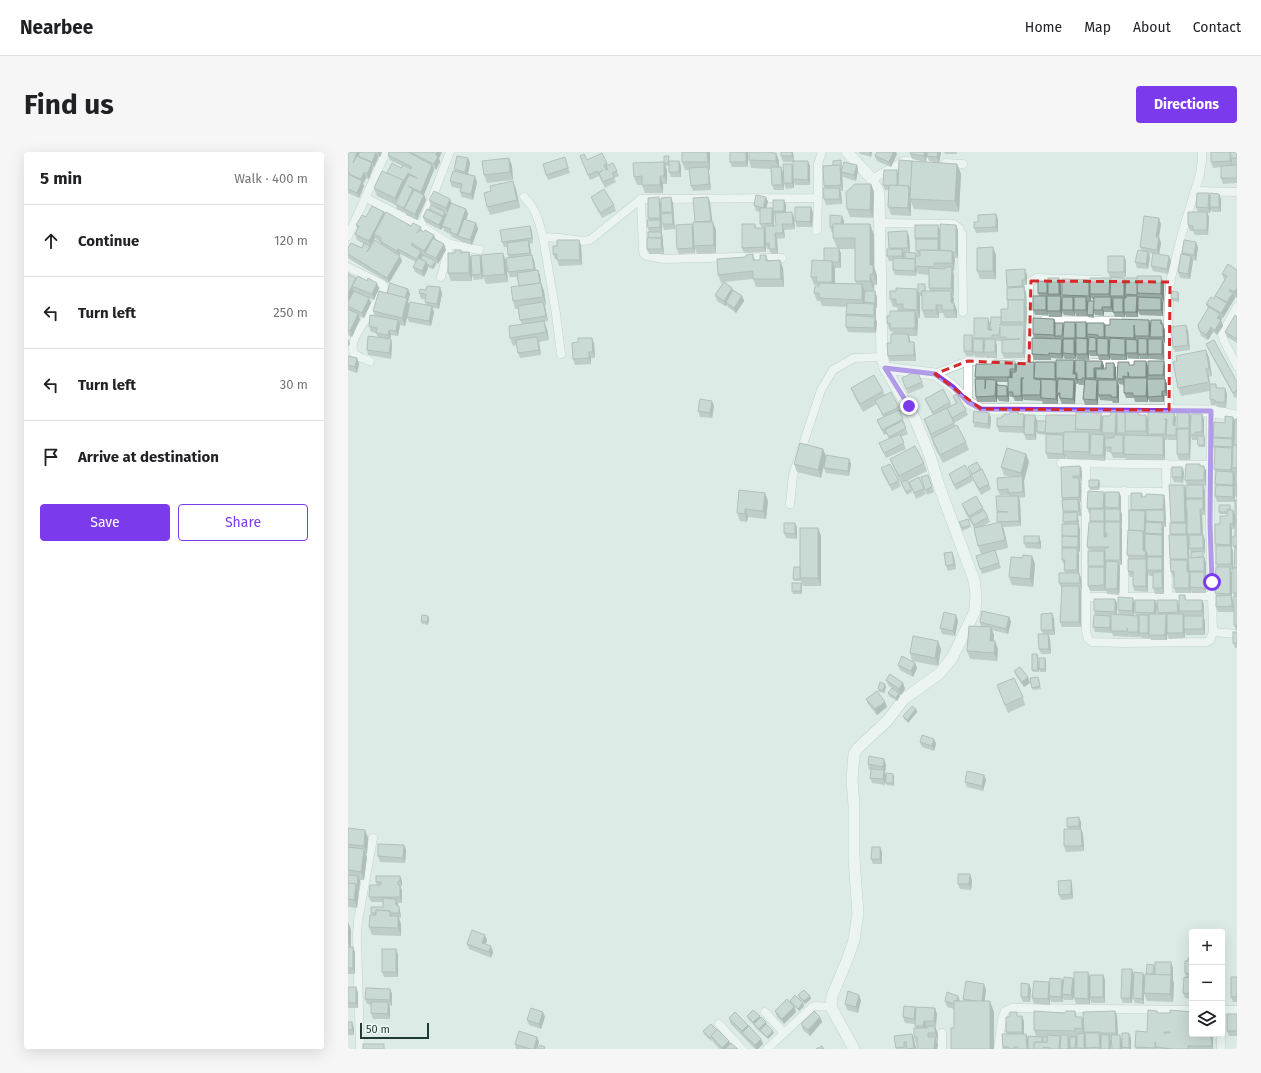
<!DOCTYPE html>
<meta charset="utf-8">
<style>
:root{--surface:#fff;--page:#f6f6f6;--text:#202124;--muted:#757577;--line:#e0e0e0;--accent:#7c3aed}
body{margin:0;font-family:"Fira Sans",sans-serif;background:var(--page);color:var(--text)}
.controls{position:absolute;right:12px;bottom:12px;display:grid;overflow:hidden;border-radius:4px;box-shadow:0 4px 16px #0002}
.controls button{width:36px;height:36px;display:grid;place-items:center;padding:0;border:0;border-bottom:1px solid var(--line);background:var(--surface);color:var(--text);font:20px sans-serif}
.scale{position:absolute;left:12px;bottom:10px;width:69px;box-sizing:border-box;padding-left:4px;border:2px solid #1e3b36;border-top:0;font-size:11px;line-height:14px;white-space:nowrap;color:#1e3b36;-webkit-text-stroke:3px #eef7f3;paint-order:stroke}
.stop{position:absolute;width:12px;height:12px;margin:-9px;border:3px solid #7c3aed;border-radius:50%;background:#fff}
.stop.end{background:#7c3aed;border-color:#fff;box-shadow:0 1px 4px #0008}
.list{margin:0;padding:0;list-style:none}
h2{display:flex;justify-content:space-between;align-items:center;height:52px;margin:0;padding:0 16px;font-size:17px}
h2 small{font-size:13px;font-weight:400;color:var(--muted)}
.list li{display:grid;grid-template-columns:26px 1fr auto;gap:12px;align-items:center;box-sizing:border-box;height:72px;padding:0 16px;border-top:1px solid var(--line)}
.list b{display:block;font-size:15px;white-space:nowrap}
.list em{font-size:13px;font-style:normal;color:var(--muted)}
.actions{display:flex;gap:8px;padding:12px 16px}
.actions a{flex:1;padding:9px 0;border:1px solid var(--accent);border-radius:4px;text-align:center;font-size:14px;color:var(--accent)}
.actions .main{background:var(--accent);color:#fff}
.icon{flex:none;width:22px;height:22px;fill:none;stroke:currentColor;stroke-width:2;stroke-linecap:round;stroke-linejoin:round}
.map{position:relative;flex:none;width:889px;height:897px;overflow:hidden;border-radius:4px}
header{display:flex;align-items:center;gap:24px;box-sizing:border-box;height:56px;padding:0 20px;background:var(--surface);border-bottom:1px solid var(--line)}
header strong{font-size:19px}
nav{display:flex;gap:22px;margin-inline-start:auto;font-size:14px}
.intro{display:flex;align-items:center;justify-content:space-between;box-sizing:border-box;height:96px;padding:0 24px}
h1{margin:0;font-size:28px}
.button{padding:10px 18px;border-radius:4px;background:var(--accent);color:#fff;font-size:14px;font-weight:700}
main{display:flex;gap:24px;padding:0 24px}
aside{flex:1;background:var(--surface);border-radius:4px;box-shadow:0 4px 16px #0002}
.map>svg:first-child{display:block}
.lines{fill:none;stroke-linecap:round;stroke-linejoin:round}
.street-casing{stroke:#a0b3ae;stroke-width:9}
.secondary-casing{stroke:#9cb7b0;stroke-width:12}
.street{stroke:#fff;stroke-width:8}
.secondary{stroke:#fff;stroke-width:11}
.wall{fill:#99a9a4;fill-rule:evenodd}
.shaded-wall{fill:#7d8a86}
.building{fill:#b2c5bf;stroke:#7d8a86;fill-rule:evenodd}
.route{stroke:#7c3aed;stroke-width:5}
.marked{fill:none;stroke:#d62828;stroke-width:3;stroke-dasharray:8 5;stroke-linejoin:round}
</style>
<header>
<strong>Nearbee</strong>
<nav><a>Home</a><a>Map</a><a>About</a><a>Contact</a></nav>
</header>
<div class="intro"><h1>Find us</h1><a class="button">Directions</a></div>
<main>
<aside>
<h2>5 min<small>Walk · 400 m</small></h2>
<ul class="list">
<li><svg class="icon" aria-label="ahead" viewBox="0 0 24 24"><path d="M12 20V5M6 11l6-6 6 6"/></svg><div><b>Continue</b></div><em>120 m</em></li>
<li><svg class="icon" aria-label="left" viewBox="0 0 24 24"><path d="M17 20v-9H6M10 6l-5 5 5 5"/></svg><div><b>Turn left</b></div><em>250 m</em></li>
<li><svg class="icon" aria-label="left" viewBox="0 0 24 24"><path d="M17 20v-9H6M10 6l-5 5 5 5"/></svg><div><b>Turn left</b></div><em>30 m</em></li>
<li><svg class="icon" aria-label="arrive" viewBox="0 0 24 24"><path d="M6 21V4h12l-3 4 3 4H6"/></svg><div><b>Arrive at destination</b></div></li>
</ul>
<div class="actions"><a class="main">Save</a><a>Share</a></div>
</aside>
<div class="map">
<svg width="889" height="897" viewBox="0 0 889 897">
<rect width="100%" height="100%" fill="#ddebe6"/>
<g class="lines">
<defs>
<g id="street">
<path d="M598,11L615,12"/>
<path d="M524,27L556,9L581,10"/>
<path d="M848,39L889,40"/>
<path d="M176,45C188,56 191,70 195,85"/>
<path d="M18,46L73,74L102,92L131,98"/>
<path d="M293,47L295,98L296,102L299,104L316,107L391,105L434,106"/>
<path d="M532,71L606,72L611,76L614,82L615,160"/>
<path d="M73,74L102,0"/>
<path d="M469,78L470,46"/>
<path d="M0,84L38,0"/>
<path d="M0,115L34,132L36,134L35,139L7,185C1,203 6,203 22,209"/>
<path d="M93,125L102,92"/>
<path d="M889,155L874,182L876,189L889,214"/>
<path d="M696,168L772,169"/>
<path d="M213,202L208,162L195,85L212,86L235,89L242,88L293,47L470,46V12L474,0"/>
<path d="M744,211H810"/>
<path d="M681,212V132L683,129L689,126L752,128"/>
<path d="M587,222L620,209L682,212"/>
<path d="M620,250V209"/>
<path d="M821,258L820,169L822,130L834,81L852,22L854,8V0"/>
<path d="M713,311L863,313"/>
<path d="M738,311V479L740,487L744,490L775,491L859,490L862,488L865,480L862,372L863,259"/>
<path d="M818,312L820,446"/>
<path d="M738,339L818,340"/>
<path d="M776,339V445L864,444"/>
<path d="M442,352L445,323L473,238L485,218L506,206L534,205"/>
<path d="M738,445H776"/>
<path d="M865,480L889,482"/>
<path d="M874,858H889"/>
<path d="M417,860L436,881"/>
<path d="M371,872L394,897"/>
<path d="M594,881V897"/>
<path d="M873,882V897"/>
<path d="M12,897L9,784L10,769L25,686"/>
<path d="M419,897L464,855L467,854L483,855"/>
<path d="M650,897L654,867L657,859L663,856L844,858"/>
</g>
<g id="secondary">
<path d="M499,0L524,27L531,41L534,205L537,216L567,267L582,304L591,334L626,428L628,443L627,459L604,506L592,521L556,547L539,569L510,596L506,602L504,628L506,653V707L510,761L506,788L499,808L484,844L483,855L506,897"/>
<path d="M537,216L587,222L605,235L620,250L633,257L863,259L889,264"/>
</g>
</defs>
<use href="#street" class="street-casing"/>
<use href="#secondary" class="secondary-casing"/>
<use href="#street" class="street"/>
<use href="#secondary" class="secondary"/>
</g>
<g class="wall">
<path d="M0,0H34L32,5H30V6L26,15H25V16L21,27L18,26L15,32L16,34L11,46L0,41Z"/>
<path d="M41,0H94L91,6L92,10L88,18L85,16L86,18L76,42L78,48L69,68L58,63V61L49,57L48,53L29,44L26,36L39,21L53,16L54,14L42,8L40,3Z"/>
<path d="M362,0V18H361V20L363,38L345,39L343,34L341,18H337L334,10Z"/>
<path d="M382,0H400V15H384L382,10Z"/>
<path d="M433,0H445L446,9L462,14V33H447L446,29V36L438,37L436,31V38H426L424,33L423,17L403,16L401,8L428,1L431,9V15L435,20L445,17V10H435L433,4Z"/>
<path d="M511,0H524L523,5L512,2Z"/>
<path d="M563,0H593L591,11L609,12L613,22L611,60L566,57L563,50V64L543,63L540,55L541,38H537L535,33L550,21L590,11L581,9L579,4L578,10L564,7L562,2Z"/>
<path d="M596,0H609V2H597Z"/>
<path d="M889,0V31L875,32L873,26V15L865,16L863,10Z"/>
<path d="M254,1L260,13L269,19L271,24L266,26L268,30L257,36L251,24L242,28L232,4L239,8Z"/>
<path d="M549,2L543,15L529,9L527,4Z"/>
<path d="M321,4V9L333,14V25H323L321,20V14H317L319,18V32H315V41H297L294,33H289L286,25L315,10Z"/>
<path d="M217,5L222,21L200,28L198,23Z"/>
<path d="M120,6L122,11L120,23L129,30L125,48L114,45L112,40L113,37L104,35L102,29L107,20L106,17Z"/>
<path d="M161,6L164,14L165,28L139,31L136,23Z"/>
<path d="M493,8L494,16L509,13L510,18L508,29L495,25L494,21L495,39H492L493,41L494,52L478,53L476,47L477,36L476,34L485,14Z"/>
<path d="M523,32L526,40L525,66L502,65L499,57Z"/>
<path d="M168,37L172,56L142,63L139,55Z"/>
<path d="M871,42L873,47V60H864L863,57L862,61H859L861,65L860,83H847L845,79H842L840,73L850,60L848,55L862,45Z"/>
<path d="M243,45L266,53L268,59L254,66L245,50Z"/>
<path d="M311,45L313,51L323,45L325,51L326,65L327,77L316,78L314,72L313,60V71L315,89V92L316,102H301L299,97L301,80L300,76L301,68L300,66Z"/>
<path d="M360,45L362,50L364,70L368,78V101L349,102L347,96V101L331,102L329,97L345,76L347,70Z"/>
<path d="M418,45L420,50L418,56H424L426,61V74H428L427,63L425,59L436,48L438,53V60L446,65L447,77L436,78L437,86L429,87L430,102H423L421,97H419L418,93V100L396,101L394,96L407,72L408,76H414L412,72V60L408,59L406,53Z"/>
<path d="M102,47L103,51L118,57L120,62L118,68L128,71L130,77L124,93L112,89L111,87V88L104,85L102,82L96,79L95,75L93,78L77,70L75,65L83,54L81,48ZM97,60L99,61L97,68L96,67L98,63Z"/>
<path d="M463,55L465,61L464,75H449L447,69Z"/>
<path d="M36,60L37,62L63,74L73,75L74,79L88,88L98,98L90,112L87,110L88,112L85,117L80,115V116L76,125L67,120L65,115L68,110L52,102L51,103L54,109L41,131L0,106V96H14L16,92L9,88L7,82L10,77L8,73L18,65ZM27,86L28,87L32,90L33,92L22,96V94V95Z"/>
<path d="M648,62L650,68V80L628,81L626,76L630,70Z"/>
<path d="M496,69L495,72H522L526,83V115L529,124V133H526V139L529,145V156H528V168L529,170L528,181L500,180L498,175L499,163V155L474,154L472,149H469L466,141L470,134V133H466L463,125L476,109L489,96L485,86V81H484L482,75ZM491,97H507V129L509,132L487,131V116H493V102Z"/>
<path d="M813,72L811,85L813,91L811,102L823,109L820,122L805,119L803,114L805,102L801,101L802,105L800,117L789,116L787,110L794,99L792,95Z"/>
<path d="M608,73L610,78V106H606V119H605L606,123V144H605L606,147V151L609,159V166H597L595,161H591V166H577L574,158V144H572V166H569L570,167L569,184H561L562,187V190H566L567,196L568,209H542L540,204L545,182L544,179H542L539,171L542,164L550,159L549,155H545L542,147L570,140L578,134V139H582L581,136V123L570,122L569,118L568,124L547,123L545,118V109H541L539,104L541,96L561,84L562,100L570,104L568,99V89L567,86Z"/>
<path d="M182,74L184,79L185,91L182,92L183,103L186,108L188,118H190L192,123L193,131L196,139L198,153H197L200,169L196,170L199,177L201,188L191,190L193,203L172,206L170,201L168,193L165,194L162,186L174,172L172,168L170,157H167L165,149L171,134L169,125H162L160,120L161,106L160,103V95H156L154,90Z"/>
<path d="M231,88L233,93L234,113L211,114L209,107H207L205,102L209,94Z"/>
<path d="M850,95L848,109L845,108V109L842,127L832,126L830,120L834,102V101Z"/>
<path d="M113,98L114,101L121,100L123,107L133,106L158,109L160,130L138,132L135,124V127L126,128L124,123V129H103L100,121L107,101Z"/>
<path d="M405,102L407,108H412L418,103L420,108H432L435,116L436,135H408L405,127L376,130L385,138L394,144L396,149L388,161L380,155L379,153L377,154L369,149L367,143L376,130L373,131L370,123L398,105Z"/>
<path d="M648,103V127H632L629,119Z"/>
<path d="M778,109V125L771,126H776L778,129L816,132L815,164L792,163L790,159V165H778L777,162V165H767L765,160H756V164L747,163L746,161V166L740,165V163V164H728L727,160V164L716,163L714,160V165H701L700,161V163H687L685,158L691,144L690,141L700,132L711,126L713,132L714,147L715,145L714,143L741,128L742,130L763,129V126H762L760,120ZM743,145L744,147H746V149H743Z"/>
<path d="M889,118V144L888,146L886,144L887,146L881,156L880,155L881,156L875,166L873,165L874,167L873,168L875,174L869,183L865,180L860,188L853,184L851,178L860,157L858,152L868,145L867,144L877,127H876L874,122Z"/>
<path d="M0,119L1,122L8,127L31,136L26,148L14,143L21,146L23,151L16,166L10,164L12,167L4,185L0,183Z"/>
<path d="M679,123V133H676L678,141L679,153H678L679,156L677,206H656L654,201V190L653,188V189H647L649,193V206H638L637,202V205H627L626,202L625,204H618L616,199L625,187H626V186L643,178L642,177L660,157L659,135Z"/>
<path d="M60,137L62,142L60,150L61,153H78L77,150V147H73L71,141H94L91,157L84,156L86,160L83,174L61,170L59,165L57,174L52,173L50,184L43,183L42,187L44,192L43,207L20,203L19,198L30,185L28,181L23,180L21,174L27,164L25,159L39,142Z"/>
<path d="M830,140L831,142V150L824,149L823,146Z"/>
<path d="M889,165V191L879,185L877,180Z"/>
<path d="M706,167L707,171L716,173H728L756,171L757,175L762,173L802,171L813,168L817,178V191H815L816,193V208L802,207L801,205V207H792L791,204V207L780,206L779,203V208H763L762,205V208H751L750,204H742L741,201V208L729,207L728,203V207H717L715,204V207L703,206V208H686L684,202L686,186L685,182Z"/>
<path d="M838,173L840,179L842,198L827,200L825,195Z"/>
<path d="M246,191L247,206H243V212L227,213L225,207Z"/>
<path d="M858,192L889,230V245L887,246L860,197Z"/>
<path d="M858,198L861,206L864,224L861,225L862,232H868L869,236L879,242L878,256L869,255L868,253H863L862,247V239L833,244L830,236L829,209Z"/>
<path d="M0,204L9,206L11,212L9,221L0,218Z"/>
<path d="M726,208L727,211L737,208L738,211L754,209L756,214V217L768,216V228H769L771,234V251H765L764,249L752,248L750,242V253H737L735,247L736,233H731L730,230V232H727V252H714L710,243V252H695L694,249L676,248L675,246V249H667L665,245H662L661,243V250L651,249L649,246V250H629L628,245V227L627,225L669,214L686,210L687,213L707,210L708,212ZM649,230H660V236L650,233Z"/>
<path d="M782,213L817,214V227L819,232V244H816V250H802L800,247V250H787L786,246H778L776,241V233L771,232L769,227Z"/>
<path d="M554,226L574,230L576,235L560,242Z"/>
<path d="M503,236L535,239L537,243L551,255L553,260L552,261L557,272L556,273L560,282L553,285L558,297L538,306L531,291L541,287L539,282L536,283L529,268L535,265L529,252L515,260L506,244Z"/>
<path d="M605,244L618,258L620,263L606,271L605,268L607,274L618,290L621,298L595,311L586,294L576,267L585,263L579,252L577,247L602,250L604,254L608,252Z"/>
<path d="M366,254L364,266L352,265L350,259Z"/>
<path d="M790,257L792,263L800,268L826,260L828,266L827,274H829L841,260L843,264L856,267V284L857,287V295H851L850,293L849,286V288H844L843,283L842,308H831L829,302V288H820L819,286V288H816L817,308H778L777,305V306H765L763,300H759L758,297L757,309L744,308V307V308L718,307L717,304V307H700L698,301V283L690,282L689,280L698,269L754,266L762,264L768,260L769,264L777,261Z"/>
<path d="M670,260L671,262H676L677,267L689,268L688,288H678L676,282L677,281L651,280L649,274L653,266L656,264Z"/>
<path d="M641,261L643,266L642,277L626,275L625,270Z"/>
<path d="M877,264L885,265L887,270L886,293L887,267H889V348L888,344V335L887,333V348H889V479H888L886,473V444L885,441V416H886L887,398L885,394V384H887V369V377H884V396L885,400V418H883L884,421V444L885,449L886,460H870L868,455V444L867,441L869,415L868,412V395L867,392V372H872V364H879V362H872L871,360V353H882L883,358H885L887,363V350H869L867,344L868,322L866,317L867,299L865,294L866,270L877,271Z"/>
<path d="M475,297L478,304L501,307L503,312L501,324L478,321L476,316L477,308L473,326L449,320L446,312Z"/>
<path d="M678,302L681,310L676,329L677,345L671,346L672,349L673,374L655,375L660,396L647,399L653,416L634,422L628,404L633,402L630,394L626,376L616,358L614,352L635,356L640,365L642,370L635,374L650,371L649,359L661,344V343H652L650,338L662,325L656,323L653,315Z"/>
<path d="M542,307L576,311L579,319L559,329L564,340L559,343L545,315Z"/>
<path d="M852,312V314L858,319V334H855L857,338V363H854L855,383L857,388V401H855L856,405L858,411V441H844L843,438V441H828L826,436V425H825L823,420L822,407L823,371V370L836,333L838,337L839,333L837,328ZM840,383L841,386V396L843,400V406H841V388Z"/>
<path d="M620,315L633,317L641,332L643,337L633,343L625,328L623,323V322Z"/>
<path d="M713,315L734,320V329H732L733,331V350H732L733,364H730L731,374L732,378V389H731L732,400H730L731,421L733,426L734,437H732L733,439V475H714L712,470L714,437L711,431L717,421L716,418V413L714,408L715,396L714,395V384L716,372L715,370V361L714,346Z"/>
<path d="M533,316L551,329L553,334L544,339L535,322Z"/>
<path d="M836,320L835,331L826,330L824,325Z"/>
<path d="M601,322L623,324L625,329L608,338L603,327Z"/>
<path d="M580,323L586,340L579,343L573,325Z"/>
<path d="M561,330L576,337L578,342L568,347Z"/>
<path d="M752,331L751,338H742L741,335Z"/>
<path d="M391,338L420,349L418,367L400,365L399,370L392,369L389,361Z"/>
<path d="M771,340L773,345V360L774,362V374H773L774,413H772V415L771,443L759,442L758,439H742L740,434V414L741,399L739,395L742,370V361H741L739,356L757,344Z"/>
<path d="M794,341L795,345L816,343L817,348L818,375H816V442H807L805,436V424H801L800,421V440L786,439L785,434V425H782L780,419L781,407L779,403L783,358Z"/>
<path d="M620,367L623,375L614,379L611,370Z"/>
<path d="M447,371L449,376V387L438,386L436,381Z"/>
<path d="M470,376L473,384V434H455L453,429H446L445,427L452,415Z"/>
<path d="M693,390V397L678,396L676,391Z"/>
<path d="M684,404L687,412L685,435L664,433L661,425L674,406Z"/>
<path d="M606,405L608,417L600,419L598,414Z"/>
<path d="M454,433V442H445L444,439Z"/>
<path d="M837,443L838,448H854L856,453V465H855L857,469V483H838L837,479V486L821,487L819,482V488H803L802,485V487L793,486L792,483V485H782L781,483V485L765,484L764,481L747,480L745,475L747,463L746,459L767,447L769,452V463H771L770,458L787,452L786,464H788L787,460L807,448L809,453L808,462H810V461L831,452Z"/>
<path d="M704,461L706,467L707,483H701L702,487L703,502H693L691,497L695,482L693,478Z"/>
<path d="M608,463L610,469L607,484L594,482L592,476Z"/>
<path d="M661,465L663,470L660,482L644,478L646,483L645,489L650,497L649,509L622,507L619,499L633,475L632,470Z"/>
<path d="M81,467L80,473L74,472L73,469Z"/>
<path d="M889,480V496H887L885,491Z"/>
<path d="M593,497L590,514L564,509L562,501Z"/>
<path d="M689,502L690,505L691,520H685L684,518Z"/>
<path d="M697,506L698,509V520H692L691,517Z"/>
<path d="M567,511L569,516L565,525L552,518L550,513Z"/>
<path d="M666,519L682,531L676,535L668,524Z"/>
<path d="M690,525L693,537L685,538L684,536Z"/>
<path d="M538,528L555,531L557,537L553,543L551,542L552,544L549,549L541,544L540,541L544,536L540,533Z"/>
<path d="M649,533L675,545L677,553L660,561Z"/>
<path d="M538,535L536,541L531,540L530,537Z"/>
<path d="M518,547L537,550L539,555L529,563L520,552Z"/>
<path d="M568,557L569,560L560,571L556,567L555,564Z"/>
<path d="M586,587L588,592L586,599L574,595L572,590Z"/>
<path d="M520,612L538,613L537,621L538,624L537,633L524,631L522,626L523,618H521Z"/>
<path d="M545,622L546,625V634L539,633L538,631Z"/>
<path d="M636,623L638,628L635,639L619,635L617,630Z"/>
<path d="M733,670V677L735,682L736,699L718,700L716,694L720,677L719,675Z"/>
<path d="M0,676L17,678L20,686L19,702H18L19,705L16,728H12V729L11,739H10L11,740L9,756L0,755Z"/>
<path d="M56,693L58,698L57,711L32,710L30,704Z"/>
<path d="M534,700V712H525L523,707Z"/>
<path d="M52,724L54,729V734H52L54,739V751H50V754L52,759L53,766H51L53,772V784L24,783L21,775L24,763L23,761L35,755V750H23L21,745L29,733L28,730Z"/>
<path d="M624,728L623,738L612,737L610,732Z"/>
<path d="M723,728L724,733L725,747L713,748L711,743Z"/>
<path d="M0,770L3,778V795L7,800V822H0Z"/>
<path d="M139,788L138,792L145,800L143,806L121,797L119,792Z"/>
<path d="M48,797L50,803V825H36L34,820Z"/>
<path d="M844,806V847L837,846L835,841L838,825L837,821L840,809Z"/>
<path d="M806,813L807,815L806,823L825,816V828L826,831L825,850L799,849L796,842V852L787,851L785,846L796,825Z"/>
<path d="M740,820L742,826L755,823L757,828V851H743L742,846V852H728L726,846V843L725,848H716L715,845V850H703L702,846V853L686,852L684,846L701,830L702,833L715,831L725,826L726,828Z"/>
<path d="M786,823L784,851H775L773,846Z"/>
<path d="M889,825V850H885L883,845Z"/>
<path d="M0,835H8L10,841V856H0Z"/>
<path d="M42,837L44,842V854L41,853L42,856V867H25L23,861V853L19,852L17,847Z"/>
<path d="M683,837L682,850H675L673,845Z"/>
<path d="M638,838L636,849L646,860V897H603L606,876V857L599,855L597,849H616L615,847Z"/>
<path d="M450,843L462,844L463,847L457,852L451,846Z"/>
<path d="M513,848L510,861L499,858L497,852Z"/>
<path d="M442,849L455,851L456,854L451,859L447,855L448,860L436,872L429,865L427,859L442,851Z"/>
<path d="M567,855L568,858L589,862L587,875L590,882V889H588L590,893H569L566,885L568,876L567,872L557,871L555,865Z"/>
<path d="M727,859L729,865L735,868L767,859L769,864L770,883L774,888V894L783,886V897H774V896V897H764L763,886H762L763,897H730L729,887V897H655V895L659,882L658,880L671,864H674L676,870V882H678L680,887L688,884L686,878L717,861Z"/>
<path d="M810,861L844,882H865V897H788L787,895L799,880Z"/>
<path d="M889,862V884H881L879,879Z"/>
<path d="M399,864H412V866L425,879L426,881L420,887L413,881V879L412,880L407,875L406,873L400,867Z"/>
<path d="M197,865L193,877L181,873L179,868Z"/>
<path d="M472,865L474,870L462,884L455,878L453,872Z"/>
<path d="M381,866L401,874L413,887L415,892L410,897H407L382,871Z"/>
<path d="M0,870L6,876V883H0Z"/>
<path d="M355,879L382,892L390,897H372L365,890L364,887L363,889L356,882Z"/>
<path d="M564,882L566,887L568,897H559L558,895V897H548L546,884Z"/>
<path d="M191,890L189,897H168L167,892Z"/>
</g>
<g class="shaded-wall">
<path d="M9,0H12L10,4L11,5L5,11Z"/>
<path d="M28,0L30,6L26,15L24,10Z"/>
<path d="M30,0H34L32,5Z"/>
<path d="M89,0H94L91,6L92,10L88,18L86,12L88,3Z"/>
<path d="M359,0H362V18L360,10Z"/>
<path d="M398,0H400V15L398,10Z"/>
<path d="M444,0H445L446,10L444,4Z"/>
<path d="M521,0H524L523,5Z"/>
<path d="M545,0H548L549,2L543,15L541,10Z"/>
<path d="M577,0H579V2L578,10L576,4Z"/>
<path d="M590,0H593L591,11L589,5Z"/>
<path d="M882,0L884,10V14L882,9Z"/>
<path d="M428,1L431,9V17L428,9Z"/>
<path d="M120,6L122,11L119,25L117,20Z"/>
<path d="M161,6L164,14L165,28L162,20Z"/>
<path d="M331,9L333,14V25L331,20Z"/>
<path d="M460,9L462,14V33L460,28Z"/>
<path d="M316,10L319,18V32L316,24Z"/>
<path d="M24,11L25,16L21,27L19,22Z"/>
<path d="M444,12L446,17L445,27L446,29V36L444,31Z"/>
<path d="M609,12L613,22L611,60L607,49Z"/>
<path d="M84,13L86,18L75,45L73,40Z"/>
<path d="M492,13L494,19L495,39L493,33Z"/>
<path d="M509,13L510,18L508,29L506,23Z"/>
<path d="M360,15L361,20L363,38L361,32Z"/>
<path d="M433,15L435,20L436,38L434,33Z"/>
<path d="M549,18L551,24V39L549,34Z"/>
<path d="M16,20L18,26L15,32L16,34L11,46L9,41L14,30L13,27Z"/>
<path d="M60,21L62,27L57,36L55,30Z"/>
<path d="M127,24L129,30L125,48L123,42Z"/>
<path d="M312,24L315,32V41L312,33Z"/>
<path d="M55,28L58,36L49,52L47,46Z"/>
<path d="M165,29L168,37L172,56L169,48Z"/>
<path d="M523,32L526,40L525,66L522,58Z"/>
<path d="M561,34L564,42L562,47L563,50V64L560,56Z"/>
<path d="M491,36L493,41L494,52L492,47Z"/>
<path d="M65,37L67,42L56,57L58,61L56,56Z"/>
<path d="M861,41L863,46L862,55L863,57L862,61L860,56Z"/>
<path d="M871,42L873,47V60L871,55Z"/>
<path d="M76,43L78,48L69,68L67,62Z"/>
<path d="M311,45L313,51V71L312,66Z"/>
<path d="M323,45L325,51L326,65L324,60Z"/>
<path d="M360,45L362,50L365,74L363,69Z"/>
<path d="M418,45L420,50L417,61L415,56Z"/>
<path d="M102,47L104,52L100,61L98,56Z"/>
<path d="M436,48L438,53V64L436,59Z"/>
<path d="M463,55L465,61L464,75L462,70Z"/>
<path d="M424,56L426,61V77L424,71Z"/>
<path d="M118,57L120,62L112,84H110L111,88L109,83Z"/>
<path d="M36,60L38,65L26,82L27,86L22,95L21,89Z"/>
<path d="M97,60L98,63L96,67L97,70L94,74L95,75L93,78L91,73Z"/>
<path d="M444,60L446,65L447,77L445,72Z"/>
<path d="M859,60L861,65L860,83L859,78Z"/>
<path d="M324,61L326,67L327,77L325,72Z"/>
<path d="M648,62L650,68V80L648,75Z"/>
<path d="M494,64L496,69L495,81L493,76Z"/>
<path d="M811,66L813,72L810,90L808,85Z"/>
<path d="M312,68L314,73V81L312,75Z"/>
<path d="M365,70L368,78V101L366,93Z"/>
<path d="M128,71L130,77L124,93L122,88Z"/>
<path d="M344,72L346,78V94L347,96V101L345,96Z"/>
<path d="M434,72L436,78L437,86L435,81Z"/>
<path d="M522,72L526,83V115L529,124V133L522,113Z"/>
<path d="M590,73L592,79V91L590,86Z"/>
<path d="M608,73L610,78V106L608,100Z"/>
<path d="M182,74L184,79L185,91L184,86Z"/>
<path d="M416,76L418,82V100L416,95Z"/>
<path d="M559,79L561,84L562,101L560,96Z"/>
<path d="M313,80L314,83L315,89V92L316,102L314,97Z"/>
<path d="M427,81L429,87L430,102L428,97Z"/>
<path d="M86,83L88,88L77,101L78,104L76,99Z"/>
<path d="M811,85L813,91L811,103L809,98Z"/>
<path d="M590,87L592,92V105L590,99Z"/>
<path d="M180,88L182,94L184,106L182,101Z"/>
<path d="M231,88L233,93L234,113L232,108Z"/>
<path d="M848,90L850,95L848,109L846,103Z"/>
<path d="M96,92L98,98L90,112L88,106Z"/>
<path d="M645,95L648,103V127L645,119Z"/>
<path d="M491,96L493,102V116L491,110Z"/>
<path d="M50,97L52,102L51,104L49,99Z"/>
<path d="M554,97L556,102V109L554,104Z"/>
<path d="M73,99L75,104L73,109L69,107Z"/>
<path d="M604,99L607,107L606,119L604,111Z"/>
<path d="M121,100L124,108V129L121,121Z"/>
<path d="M800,100L802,105L800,117L798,112Z"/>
<path d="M155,101L158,109L160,130L157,122Z"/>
<path d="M568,101L569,104V111L567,114L569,118L568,124L567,119V107Z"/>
<path d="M132,103L134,109L135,127L133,122Z"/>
<path d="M184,103L186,108L188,122L186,117Z"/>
<path d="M52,104L54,109L41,131L39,126Z"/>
<path d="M776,104L778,109V125L776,120Z"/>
<path d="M821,104L823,109L820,122L819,117Z"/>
<path d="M843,104L845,109L842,127L840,122Z"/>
<path d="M432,108L435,116L436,135L433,127Z"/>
<path d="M87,109L88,112L85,117L84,115Z"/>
<path d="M484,109L487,117V138L484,130Z"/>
<path d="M78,110L80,116L76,125L74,119Z"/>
<path d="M604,115L606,123V144L603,136Z"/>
<path d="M677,117L679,123V133L677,128Z"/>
<path d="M190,118L192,123L194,138L192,132Z"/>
<path d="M522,122L526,133V139L522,129Z"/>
<path d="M813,124L816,132V150L813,142Z"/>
<path d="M8,126L10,131L4,134L6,139L0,152V142Z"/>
<path d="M711,126L713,132V146L715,150L714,158V165L712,159L713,145L711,142Z"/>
<path d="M762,126L764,131L762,144L763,148L761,142Z"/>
<path d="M776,126L778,131L777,142L778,145V150L776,144Z"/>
<path d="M674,128L678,141L679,153L677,148L676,140L674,134Z"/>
<path d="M741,128L743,133L742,142L743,145V149L741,144Z"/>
<path d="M699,129L701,134L700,142L701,146L699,141Z"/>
<path d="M29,131L31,136L26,148L24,142Z"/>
<path d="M193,131L196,139L198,153L195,145Z"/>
<path d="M514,132L517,140L516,150L517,156L514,148Z"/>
<path d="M92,135L94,141L91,157L89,152Z"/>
<path d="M384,136L386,141L378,150L379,153L377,154L376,149Z"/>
<path d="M889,136V144L888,146L886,140Z"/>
<path d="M60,137L62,142L60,150L62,154L57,174L54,166L57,148Z"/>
<path d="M569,137L572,145V166L569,158Z"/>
<path d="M882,137L884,143L885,141L887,146L881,156L879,150L881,139Z"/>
<path d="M527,139L529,145V156L527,151Z"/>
<path d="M603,139L606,147V159L603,151Z"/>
<path d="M830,140L831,142V150L830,147Z"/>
<path d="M394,144L396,149L388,161L386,156Z"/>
<path d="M698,144L700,150L699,159L700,163L698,158Z"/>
<path d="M789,144L791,150L790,158V165L788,160Z"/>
<path d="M725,145L727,150L726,158L727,164L725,158Z"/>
<path d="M738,145L740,151V164L738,158Z"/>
<path d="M763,145L765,151V160L763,155Z"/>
<path d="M21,146L23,151L16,166L14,161Z"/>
<path d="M775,146L777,151L776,160L777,162V165L775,160Z"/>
<path d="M813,146L815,151V164L813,158Z"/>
<path d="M676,148L679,156L678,178L676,170Z"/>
<path d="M195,150L197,155L200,169L198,164Z"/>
<path d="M606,151L609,159V166L606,158Z"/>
<path d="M879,151L881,156L875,166L873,161Z"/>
<path d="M526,152L528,157V168L529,170L528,181L526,176L527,165L526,163Z"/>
<path d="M588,153L591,161V166L588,158Z"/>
<path d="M84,154L86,160L83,174L81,169Z"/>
<path d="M754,155L756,160V164L754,158Z"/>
<path d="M567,159L570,167L569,184L567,176Z"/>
<path d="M10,162L12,167L4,185L2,179Z"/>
<path d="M872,162L874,167L871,171L869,166Z"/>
<path d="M640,166L642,171V183L640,178Z"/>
<path d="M706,167L708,172L707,184L708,188L706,183Z"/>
<path d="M50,168L52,173L50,184L48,179Z"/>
<path d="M801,168L803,174L802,185L803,190L801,184Z"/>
<path d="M813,168L817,178V191L815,185Z"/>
<path d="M873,168L875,174L869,183L867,178Z"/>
<path d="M196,169L199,177L201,188L198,180Z"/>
<path d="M727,170L729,176L728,186L729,188V191L727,186Z"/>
<path d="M738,170L740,175L739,182L741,192L740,199L741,201V208L739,202V189L738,186Z"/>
<path d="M756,171L758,177L757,185L758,191L756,185Z"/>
<path d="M676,173L678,179L677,206L675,201Z"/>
<path d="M786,173L787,184L788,187V191L786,186Z"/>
<path d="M838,173L840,179L842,198L840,193Z"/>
<path d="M863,175L865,180L860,188L858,183Z"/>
<path d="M41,178L43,183L42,188L40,183Z"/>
<path d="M560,182L562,187V196L561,190Z"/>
<path d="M624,183L626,189L625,200V204L624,199Z"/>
<path d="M189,185L191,190L193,203L191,198Z"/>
<path d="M244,186L246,191L247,206L245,200Z"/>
<path d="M748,186L750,191L749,203L748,199Z"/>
<path d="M0,187L2,192L0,195Z"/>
<path d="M43,187L44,192L43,207L41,201Z"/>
<path d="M635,187L637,193L636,200L637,205L635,200Z"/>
<path d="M647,187L649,193V206L647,200Z"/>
<path d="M714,187L716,192L715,201V207L713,202Z"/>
<path d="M726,187L728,192V207L726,202Z"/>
<path d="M760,187L762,192L761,202L762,205V208L760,203Z"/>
<path d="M777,187L779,192L778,201L779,203V208L777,203Z"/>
<path d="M799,187L801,192L800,202L801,207L799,202Z"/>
<path d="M814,187L816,193V208L814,202Z"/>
<path d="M789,188L791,193L790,202L791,207L789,201Z"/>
<path d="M566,190L567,196L568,209L566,203Z"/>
<path d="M858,198L861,206L864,224L861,216Z"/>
<path d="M241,200L243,206V212L241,206Z"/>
<path d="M9,206L11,212L9,221L7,215Z"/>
<path d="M726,208L728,214L727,221L728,223L727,227L725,222Z"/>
<path d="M737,208L739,214L738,226L739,231L737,226Z"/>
<path d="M667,209L669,214V223L667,217Z"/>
<path d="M754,209L756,214L755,221L753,216Z"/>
<path d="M798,209L800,215V250L798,244Z"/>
<path d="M816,209L817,214V227L819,232V244L817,239V228L815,223Z"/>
<path d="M707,210L709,215L708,226L710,233L709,241L710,243V252L708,247V232L707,227Z"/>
<path d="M766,211L768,216V232L766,227Z"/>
<path d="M746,216L748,221V231L746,226Z"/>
<path d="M662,217L664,222V230L662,225Z"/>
<path d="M858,217L861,225L863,238L861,230Z"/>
<path d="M728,222L730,227H729L730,232L728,227Z"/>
<path d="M673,226L675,231L674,243L675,246V249L673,244Z"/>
<path d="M648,228L650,233L649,244V250L647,244Z"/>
<path d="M693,228L694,233L693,247L692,243Z"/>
<path d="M726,228L728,233L727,252L725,247Z"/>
<path d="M749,228L751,233L750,253L748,248Z"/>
<path d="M769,228L771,234V251L769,245Z"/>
<path d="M659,234L661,239L660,240L661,243V250L659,244Z"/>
<path d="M877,236L879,242L878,256L877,250Z"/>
<path d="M814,239L816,244V250L814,244Z"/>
<path d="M364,249L366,254L364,266L362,261Z"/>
<path d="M768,260L770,266L769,281V287L767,281Z"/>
<path d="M826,260L828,266L827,279L825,273Z"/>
<path d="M841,260L843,266V281L841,276Z"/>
<path d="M641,261L643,266L642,277L640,272Z"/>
<path d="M753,261L756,269L754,281L755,286L752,278Z"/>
<path d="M676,262L678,268L677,281L675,275Z"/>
<path d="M854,262L856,267V286L854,280Z"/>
<path d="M687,263L689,268L688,288L686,283Z"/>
<path d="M798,263L801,271L800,282L801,287L798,279Z"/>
<path d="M885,265L887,270L886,291L884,286Z"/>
<path d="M818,268L820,273L818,283L819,288L817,282Z"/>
<path d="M841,277L843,283L842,308L841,302Z"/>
<path d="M741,280L744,288L742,303L744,308L741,300Z"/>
<path d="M756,283L758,288L757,295L758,297L757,309L755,303Z"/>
<path d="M775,283L777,288L776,302L777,306L775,301Z"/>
<path d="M815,284L817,289V308L815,303Z"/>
<path d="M856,284L857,287V295L856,293Z"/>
<path d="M884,287L886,292V300L884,295Z"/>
<path d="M884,296L886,301L884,316L885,319V323L883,318Z"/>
<path d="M475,297L478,305L473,326L470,318Z"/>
<path d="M715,299L717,304V307L715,302Z"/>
<path d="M678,302L681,310L676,329L677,345L675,340L674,325L673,321Z"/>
<path d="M501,307L503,312L501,324L500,319Z"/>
<path d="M732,314L734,320V329L732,324Z"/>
<path d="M856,314L858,319V334L856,328Z"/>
<path d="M834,315L836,320L835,331L834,325Z"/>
<path d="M885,320L887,325V350L885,345Z"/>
<path d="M731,326L733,331V350L731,345Z"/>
<path d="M751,328L752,331L751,338L750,335Z"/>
<path d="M836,333L838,339V346L839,348L838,357L839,361V375L837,370Z"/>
<path d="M855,333L857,338V351L855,346Z"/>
<path d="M756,340L758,345L757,355V369L758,374L756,369V359L755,356Z"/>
<path d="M771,340L773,345V360L774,362V374L772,369V358L771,356Z"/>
<path d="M417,341L420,349L418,367L415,359Z"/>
<path d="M816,343L817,348L818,375L816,370Z"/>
<path d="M670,344L672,349L673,374L671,369Z"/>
<path d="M730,347L732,352L733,364L731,359Z"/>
<path d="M855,347L857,352V363L855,357Z"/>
<path d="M397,357L400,365L399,370L397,362Z"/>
<path d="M852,357L854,363L855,387L853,382Z"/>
<path d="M885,358L887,364V377L885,372Z"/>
<path d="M797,359L799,364L798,369V371L797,381L798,386L796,381Z"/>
<path d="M729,360L730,366L731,374L732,378V389L730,384V373L729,369Z"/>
<path d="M653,370L656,378L660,396L657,388Z"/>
<path d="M756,370L758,376L757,381L758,383V390L756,385Z"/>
<path d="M772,370L774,376V413L772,408Z"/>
<path d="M447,371L449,376V387L447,382Z"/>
<path d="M814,371L816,376V410L814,404Z"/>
<path d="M838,371L840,376L842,413L840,407Z"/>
<path d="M882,371L884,377V396L885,400V418L883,412V396L882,393Z"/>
<path d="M470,376L473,384V434L470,426Z"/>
<path d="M795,379L798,387V400L801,407L800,412L797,404L795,399Z"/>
<path d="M855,383L857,388V401L855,396Z"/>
<path d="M691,384L693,390V397L691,391Z"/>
<path d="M730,385L732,390V400L730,395Z"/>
<path d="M729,396L731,402V424L729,418Z"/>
<path d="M756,399L758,404L757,408L758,411V419L756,414Z"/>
<path d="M604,400L606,405L608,417L606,412Z"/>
<path d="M684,404L687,412L685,435L682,427Z"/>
<path d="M814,405L816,410V424L814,418Z"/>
<path d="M856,405L858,411V425L856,419Z"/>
<path d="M798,407L800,413L799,418L800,421V440L798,434Z"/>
<path d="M839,408L841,413V425L839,420Z"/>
<path d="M770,410L772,415L771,443L769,437Z"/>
<path d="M756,415L758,420L757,437L756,433Z"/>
<path d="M882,415L884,421V444L885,449L886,460L884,454V447L882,442Z"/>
<path d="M814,420L816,425V442L814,436Z"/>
<path d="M841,420L843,425L842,435L843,441L841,436Z"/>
<path d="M856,420L858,426V441L856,436Z"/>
<path d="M731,421L733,426L734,437L732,431Z"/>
<path d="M453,431L454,433V442L453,439Z"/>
<path d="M731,434L733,439V475L731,470Z"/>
<path d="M785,446L787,452L786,465L784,459Z"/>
<path d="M767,447L769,452V465L767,460Z"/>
<path d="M807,448L809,453L808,466L806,461Z"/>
<path d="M829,448L831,453V466L830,460Z"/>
<path d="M854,448L856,453V465L854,459Z"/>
<path d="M704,461L706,467L707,483L705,478Z"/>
<path d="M818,462L820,468L819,488L817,483Z"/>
<path d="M835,462L837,468V486L835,481Z"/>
<path d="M608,463L610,469L607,484L605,479Z"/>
<path d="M800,463L802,468L801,483L802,487L800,481Z"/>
<path d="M80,464L81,467L80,473L79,470Z"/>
<path d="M762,464L764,469L763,479L764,481L762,476Z"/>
<path d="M790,464L792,470L791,481L792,485L790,480Z"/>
<path d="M855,464L857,469V483L855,477Z"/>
<path d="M661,465L663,470L660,482L658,477Z"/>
<path d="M643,475L646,483L645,497L642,489Z"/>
<path d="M700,482L702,487L703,502L701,497Z"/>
<path d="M590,489L593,497L590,514L587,506Z"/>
<path d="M647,489L650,497L649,509L646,501Z"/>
<path d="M689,502L690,505L691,520L690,518Z"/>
<path d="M697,506L698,509V520L697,517Z"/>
<path d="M567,511L569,516L565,525L563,519Z"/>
<path d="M680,525L682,531L676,535L674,530Z"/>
<path d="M555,531L557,537L553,543L551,537Z"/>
<path d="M537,532L538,535L536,541L535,539Z"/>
<path d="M551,541L552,544L549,549L548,546Z"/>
<path d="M537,550L539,555L529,563L527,557Z"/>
<path d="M568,557L569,560L560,571L559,568Z"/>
<path d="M586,587L588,592L586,599L584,594Z"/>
<path d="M536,607L538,613L537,621L535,615Z"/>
<path d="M536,618L538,624L537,633L535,627Z"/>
<path d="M545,622L546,625V634L545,631Z"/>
<path d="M636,623L638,628L635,639L634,634Z"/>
<path d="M731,665L733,670V680L731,674Z"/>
<path d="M733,677L735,682L736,699L734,694Z"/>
<path d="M17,678L20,686L19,702L16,694Z"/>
<path d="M56,693L58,698L57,711L55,706Z"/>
<path d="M532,695L534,700V712L532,707Z"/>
<path d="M16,697L19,705L16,728L13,720Z"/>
<path d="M622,722L624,728L623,738L621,732Z"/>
<path d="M10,724L12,729L11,739L9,734Z"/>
<path d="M52,724L54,729V734L52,729Z"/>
<path d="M723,728L724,733L725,747L723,742Z"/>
<path d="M8,732L11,740L9,756L6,748Z"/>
<path d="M52,733L54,739V751L52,745Z"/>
<path d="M48,747L50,752V759L48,753Z"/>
<path d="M51,754L52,759L53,766L51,761Z"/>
<path d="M50,764L53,772V784L50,776Z"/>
<path d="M0,770L3,778V798L0,790Z"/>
<path d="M137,783L139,788L136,796L134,791Z"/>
<path d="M143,794L145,800L143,806L141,800Z"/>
<path d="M5,795L7,800V822L5,816Z"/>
<path d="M48,797L50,803V825L48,820Z"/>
<path d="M823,810L825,816V828L826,831L825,850L822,842Z"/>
<path d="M806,813L807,815L806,827L805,825Z"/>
<path d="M784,817L786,823L784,851L782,846Z"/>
<path d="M740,820L742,826V852L740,847Z"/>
<path d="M795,821L797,826L796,841V852L794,847Z"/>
<path d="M755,823L757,828V851L755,845Z"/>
<path d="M725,826L727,831L725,848L723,843Z"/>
<path d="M714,827L716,832L714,842L715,845V850L713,845Z"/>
<path d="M701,830L703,836L701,844L702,846V853L700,847Z"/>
<path d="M874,830L875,834V839L874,835Z"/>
<path d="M636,832L638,838L636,855L634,850Z"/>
<path d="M681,832L683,837L682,850L680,845Z"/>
<path d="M8,835L10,841V856L8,851Z"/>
<path d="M42,837L44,842V854L42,848Z"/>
<path d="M875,839L876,841V851L875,849Z"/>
<path d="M511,843L513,848L510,861L508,855Z"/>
<path d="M462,844L463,847L457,852L456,849Z"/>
<path d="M610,844L612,849L610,858L608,853Z"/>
<path d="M642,849L646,860V897H642Z"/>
<path d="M40,850L42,856V867L40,862Z"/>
<path d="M455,851L456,854L451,859L450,857Z"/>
<path d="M446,855L448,860L436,872L434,867Z"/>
<path d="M567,855L569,860L568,872L566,867Z"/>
<path d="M587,856L589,862L588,875L586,869Z"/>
<path d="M767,859L769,864L770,886L768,881Z"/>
<path d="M195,860L197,865L193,877L191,872Z"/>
<path d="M412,864V867L406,873L405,870Z"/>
<path d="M674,864L676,870V886L674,880Z"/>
<path d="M472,865L474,870L462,884L460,878Z"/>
<path d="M734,865L737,873L736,880L738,887V897H737L736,896V882L734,877Z"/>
<path d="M576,869L578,874L577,880L575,874Z"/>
<path d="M4,870L6,876V883L4,878Z"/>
<path d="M418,870L419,873L412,878L413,879L412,880L411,877Z"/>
<path d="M400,873L402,878L394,881V879Z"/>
<path d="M587,874L590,882V889L587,881Z"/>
<path d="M425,879L426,881L420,887L419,885Z"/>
<path d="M751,881L753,886L754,897H752V895Z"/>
<path d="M781,881L783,886V897H781Z"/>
<path d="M564,882L566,887L568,897L566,896Z"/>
<path d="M678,882L680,887L681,897H679Z"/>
<path d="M863,882H865V897L864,894Z"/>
<path d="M720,883L722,889V897H720Z"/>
<path d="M761,883L763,889V897H761Z"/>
<path d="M772,883L774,888V897H772Z"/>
<path d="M712,884L714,889V897H711Z"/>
<path d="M189,885L191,890L189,897H186Z"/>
<path d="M587,885L590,893L589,897H586Z"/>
<path d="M728,885L729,888V897H728Z"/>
<path d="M413,887L415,892L410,897H408L407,893Z"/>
<path d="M381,889L383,895L381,897H375L374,896Z"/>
</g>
<g class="building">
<path d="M0,0H9L5,11L9,4L24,11L19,22L16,20L13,27L1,22V20H0Z"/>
<path d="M12,0H28L24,10L10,4Z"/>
<path d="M41,0H60L84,13L73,40L60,34L65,37L56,56L47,52L61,23L69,26L60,21L55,30V28L39,21L44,11L53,16L55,13L63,17L64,15L40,3Z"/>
<path d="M62,0H89L88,3L90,4L86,12Z"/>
<path d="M334,0H359L360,10H334Z"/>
<rect x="382" y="0" width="16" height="10"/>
<path d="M401,0H424V1H428V9L401,8Z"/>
<rect x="433" y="0" width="11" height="4"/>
<path d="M529,0H545L541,10L527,4Z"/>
<path d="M563,0H577L576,4L562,2Z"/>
<path d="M579,0H590L589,5L579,4Z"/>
<path d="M863,0H882V9L863,10Z"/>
<path d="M882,0H889V6H883Z"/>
<path d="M254,1L259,11L256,13L258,18L260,17L258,14L265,11L269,19L264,21L266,25L255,30L251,21L255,18L250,21L249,19L240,23L232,4L236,2L239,8Z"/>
<path d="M109,4L120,6L117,20L106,17Z"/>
<path d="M316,4H321L320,11H316Z"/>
<path d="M217,5L220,16L198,23L195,12Z"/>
<path d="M161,6L162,20L136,23L134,9Z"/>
<path d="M493,8V14H485V9Z"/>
<path d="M551,8L564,9L563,36H561V34H550Z"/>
<rect x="321" y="9" width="10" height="11"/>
<path d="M445,9H460V28L445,27Z"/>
<path d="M564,9L609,12L607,49L562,47Z"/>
<path d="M316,10V24H312V33H294V24L286,25L285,11Z"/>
<path d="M496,10L509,13L506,23L493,20Z"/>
<path d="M435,12H444V31H436Z"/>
<path d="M492,13L493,33L476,34L475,14Z"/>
<path d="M889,13V26H873V14Z"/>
<path d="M360,15L361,32L343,34L341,16Z"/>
<path d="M423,15H433L434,33H424Z"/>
<path d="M536,18H549V34L535,33Z"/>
<path d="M34,19L55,28L47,46L26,36Z"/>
<path d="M105,19L127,24L123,42L112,40L114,32L102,29Z"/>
<path d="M0,22L14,29L9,41L0,37Z"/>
<path d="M165,29L169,48L139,55L136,41L143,39L142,34Z"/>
<path d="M507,32H523L522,58L499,57L498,40Z"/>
<path d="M541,33L561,34L560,56L540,55Z"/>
<path d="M475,36H491L492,47H476Z"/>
<path d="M256,37L266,53L252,61L243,45Z"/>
<path d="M66,38L76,43L67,62L56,57Z"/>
<path d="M86,39L102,47L98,56L81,48Z"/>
<path d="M849,41H861L860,56L848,55Z"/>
<path d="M862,41L871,42V55H862Z"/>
<path d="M408,43L418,45L415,56L406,53Z"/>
<path d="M311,45L312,66H300V46Z"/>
<path d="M323,45L324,60H313V46Z"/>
<path d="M360,45L363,69L347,70L345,46Z"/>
<rect x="425" y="48" width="11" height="11"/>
<path d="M103,51L118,57L109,83L102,80L103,77L94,74Z"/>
<path d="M83,53L97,60L95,64L81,57Z"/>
<path d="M24,54L36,60L21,89L7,82L11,74L8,73L14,63L18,65Z"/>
<path d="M447,55H463L462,70L447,69Z"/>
<path d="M412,56H424V71L412,72Z"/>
<path d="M79,57L95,65L91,73L75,65Z"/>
<path d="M38,60L63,74L65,71L73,75L69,81L72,78L76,80L77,78L86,83L76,99L64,91L63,93L73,99L69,107L50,97L49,99L32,89L33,86L26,82Z"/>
<path d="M444,60L445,72H434L435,81H427L428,97H421V91L418,92L417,74H428L427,61Z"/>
<path d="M840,60H859V78H845V74L840,73Z"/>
<path d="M324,61L325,72H314L313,62Z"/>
<path d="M648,62V75L626,76V70H630V63Z"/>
<path d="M482,63L494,64L493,72H485V76L482,75Z"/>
<path d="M796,64L811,66L808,85H811L809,98L792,95Z"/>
<path d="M116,67L128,71L122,88L110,84Z"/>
<path d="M299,68H312V75L300,76Z"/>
<path d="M345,70H365L366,93L346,94Z"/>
<path d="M344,72L345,96L329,97L328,73Z"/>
<path d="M394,72H407V76H416V95L394,96Z"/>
<path d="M485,72H522V113H525V122H522V129H507V86H485Z"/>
<path d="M592,72L608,73V100H604V99L592,98Z"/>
<rect x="567" y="73" width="23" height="13"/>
<path d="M182,74L184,86L154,90L152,78Z"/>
<path d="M559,79L560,96H541L540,80Z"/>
<path d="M300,80H313L314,87L313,86H300Z"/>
<path d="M85,86L96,92L88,106L77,101Z"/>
<path d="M299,86H313L314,97H299Z"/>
<path d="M568,87H590V98H572V99H568Z"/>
<path d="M27,88L52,104L39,126L0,102V96L3,91L14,96L16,91L22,94L19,100Z"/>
<path d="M180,88L182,101L160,103L159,91Z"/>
<path d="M209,88H231L232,108H209V102H205V94H209Z"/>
<path d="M836,88L848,90L846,103L834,101Z"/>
<path d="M645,95V119H629V96Z"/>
<path d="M476,96H491V110H485L484,109H476Z"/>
<rect x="539" y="97" width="15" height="7"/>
<path d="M107,98H113V101L121,100V121H100V101H107Z"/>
<path d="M572,98L604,99V111H586V115L567,114V104H572Z"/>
<path d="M790,98L800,100L798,112L787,110Z"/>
<path d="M557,100L568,101L567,108V107L557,106Z"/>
<path d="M155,101L157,122L135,124L133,103Z"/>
<path d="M805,101L821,104L819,117L803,114Z"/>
<path d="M405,102V108H412V103H418V109L432,108L433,127H405V119L370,123L369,107L398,105V103Z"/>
<path d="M833,102L843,104L840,122L830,120Z"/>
<path d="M75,103L87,109L84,115L79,112L78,110L72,107Z"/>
<path d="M132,103L133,122L124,123L123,104Z"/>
<path d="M184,103L186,117L160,120L158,106Z"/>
<rect x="760" y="104" width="16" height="16"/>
<path d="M70,106L78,110L74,119L65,115Z"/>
<path d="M545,106L567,107V119L545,118Z"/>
<path d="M464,108L484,109V130H468L469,125H463Z"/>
<path d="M880,112L889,118V136L886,140L882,137L881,139L885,141L879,150L867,144L879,124L874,122Z"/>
<path d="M597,115H604L603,136H581V116L597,117Z"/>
<path d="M677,117V128H674V134L659,135L658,118Z"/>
<path d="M190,118L192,131L171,134L169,121Z"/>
<path d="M0,122L8,126L0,142Z"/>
<path d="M10,124L19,129L20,126L29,131L24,142L4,134Z"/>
<path d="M789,124H813V142L789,141Z"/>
<path d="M763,125L776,126V144H762Z"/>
<rect x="700" y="126" width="11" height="16"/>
<path d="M742,126H762L761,142H742Z"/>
<path d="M778,126H789V143L777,142Z"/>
<path d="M714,127L741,128V144L714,143Z"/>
<rect x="690" y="129" width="9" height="12"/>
<path d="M376,130L384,136L376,149L367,143Z"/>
<path d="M42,131L60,137L57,146L39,142Z"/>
<path d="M193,131L195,145L165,149L163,135Z"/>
<path d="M471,131L514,132V148L471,146V141H466L467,134H471Z"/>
<path d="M570,132H577V139H574V142L571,141L570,140Z"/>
<path d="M79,134L92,135L89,152L77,150L78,142L71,141L72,137L78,138Z"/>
<path d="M676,135L677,148H659V136Z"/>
<path d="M548,136L569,137V158L555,157V152H548V147H542V139H548Z"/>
<path d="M385,138L394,144L386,156L378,150Z"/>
<path d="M6,139L21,146L14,161L0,154V150Z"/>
<path d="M31,139L59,146L54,166L25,159Z"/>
<path d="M517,139H527V151L516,150Z"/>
<path d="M574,139H603V151H606V158H594V153H588V158H574Z"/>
<path d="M824,139L830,140V147L823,146Z"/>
<rect x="685" y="144" width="13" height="14"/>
<path d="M699,144H713L712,159H699Z"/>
<path d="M778,144H789L788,160H776V146H778Z"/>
<path d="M867,144L879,151L873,161L858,152L863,145L866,147Z"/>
<rect x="714" y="145" width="11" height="13"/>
<rect x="726" y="145" width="12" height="13"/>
<path d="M746,145H763V155H754V158H745Z"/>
<path d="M790,145L813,146V158H790Z"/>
<rect x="765" y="146" width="10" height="14"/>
<path d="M660,148H676V170H653V157H660Z"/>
<path d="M740,149H746L745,163H739Z"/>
<path d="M62,150L84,154L81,169L59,165Z"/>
<path d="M195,150L198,164L172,168L170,154Z"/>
<path d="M499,151L526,152V163L498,162Z"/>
<path d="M861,155L872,162L869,166L873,168L867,178L863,175L858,183L851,178L850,173Z"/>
<path d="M0,157L10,162L2,179L0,178Z"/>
<path d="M542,159H567V176H542V171H539V164H542Z"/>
<path d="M22,163L50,168L48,179L41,178L40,183L28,181L29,176L21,174Z"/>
<path d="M498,163L527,165L526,176L498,175Z"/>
<path d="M887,163L889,165V187L877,180Z"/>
<path d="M643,165H653V172L651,173H676L675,201H654V188L672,187H658V185H652V175L651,183H644V186H626V166H640V178H644V177H642Z"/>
<path d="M685,166L706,167V183L685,182Z"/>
<path d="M762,167L801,168V184H787L786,173V186L757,185V173H762Z"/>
<path d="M803,168H813V172H815V185H802Z"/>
<path d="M196,169L198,180L162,186L161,174Z"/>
<path d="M716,170H727V186H715Z"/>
<rect x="728" y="170" width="10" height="16"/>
<path d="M707,171H715L714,184H707Z"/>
<path d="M739,171H756V185H750V183L739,182Z"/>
<path d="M838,173L840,193L825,195L823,175Z"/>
<path d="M543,182H560L561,190H566V203L540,204L539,191H543Z"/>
<rect x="616" y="183" width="8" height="16"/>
<path d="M20,184L43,187L41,201L19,198Z"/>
<path d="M189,185L191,198L170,201L168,188Z"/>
<path d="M741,185L748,186V199H740Z"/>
<path d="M230,186H244L245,200H241V206L225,207L224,191L230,190Z"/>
<path d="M684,186L714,187L713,202L701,201V203L684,202Z"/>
<path d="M728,186L739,187V202H728Z"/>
<path d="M749,186L760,187V203H749Z"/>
<path d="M762,186L777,187V203L761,202Z"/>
<path d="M790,186L799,187V202H790Z"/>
<rect x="625" y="187" width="10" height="13"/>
<path d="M637,187H647V200H636Z"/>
<path d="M715,187H726V202L715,201Z"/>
<path d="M778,187L789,188V201H778Z"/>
<rect x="800" y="187" width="14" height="15"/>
<path d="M866,188L889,230V238L885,241L858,192Z"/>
<path d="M858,198L861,216L858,217L861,230L830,236L825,210L829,209L828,204Z"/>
<path d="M0,204L9,206L7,215L0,213Z"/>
<path d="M646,208L667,209V217H662V225H627L628,212H644V210L646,211Z"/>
<path d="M708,208H726L725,222H728V227L708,226Z"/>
<path d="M727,208H737V226H734V228L729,227V221H727Z"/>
<path d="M738,209H754L753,216H746V226H738Z"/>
<path d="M786,209H798V225H781L780,220V225L775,224V227H769L770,210H781V213H786Z"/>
<path d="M800,209H816L815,223H800Z"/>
<path d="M686,210V227L693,228L692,243H674V227L676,226H673V244H665V240H660V225L664,226V220H668L669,211Z"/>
<path d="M687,210H707V227L686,226Z"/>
<path d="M758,211H766V227L748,226V217H758Z"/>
<path d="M569,219L574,230L558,237L554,226Z"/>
<path d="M526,223L535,239L512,252L503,236Z"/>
<path d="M776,226H799L798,244H785V241H776Z"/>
<path d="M627,227H637V237L638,227L648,228L647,244L628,245Z"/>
<path d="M693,227L708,228V247L693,246Z"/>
<path d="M710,227L726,228L725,247L712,246V241H709Z"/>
<path d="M737,227L749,228L748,248L735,247Z"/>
<path d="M799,227H817V239H814V244L800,245Z"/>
<path d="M750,228H769V245H763V243H750Z"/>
<path d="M862,232H868V236H877V250H867V248L862,247Z"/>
<path d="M649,233L659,234V244H649Z"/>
<path d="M595,237L602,250L585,260L577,247Z"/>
<path d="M543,240L551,255L535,263L527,248Z"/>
<path d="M609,242L618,258L604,266L599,256L609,251L605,244Z"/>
<path d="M352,247L364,249L362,261L350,259Z"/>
<path d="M599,256L606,271L583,282L576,267Z"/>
<path d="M790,257V263H798V279H777V258Z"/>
<path d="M551,258L555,267L534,278L529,268Z"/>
<path d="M626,259L641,261L640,272L625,270Z"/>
<path d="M662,260H670V262H676L675,275L649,274V266H653L654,264H656V262H662Z"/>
<path d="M728,260L753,261L752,278L727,277Z"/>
<path d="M763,260H768L767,281H754L755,264H762Z"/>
<path d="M769,260L777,261V281H769Z"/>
<path d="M800,260H826L825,273L829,274V260H841V276H828V283H818L819,267H816L818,268L817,282H800Z"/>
<path d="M843,262H854V280H847V283H842Z"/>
<path d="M677,263H687L686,283L676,282Z"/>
<path d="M698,263H728L727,280H716V281H697Z"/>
<path d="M877,264L885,265L884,286L865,285L866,270L877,271Z"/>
<path d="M887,267H889V293H886Z"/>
<path d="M554,269L558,276L541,285L537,278Z"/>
<path d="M689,269H698L697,280H689Z"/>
<path d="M609,273L618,290L592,303L584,286Z"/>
<rect x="829" y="277" width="12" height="25"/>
<path d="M716,280H741V300L715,299Z"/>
<path d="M552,282L556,291L536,301L531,291Z"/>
<path d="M698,282L715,283V302L698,301Z"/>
<path d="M743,282L756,283L755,303H742Z"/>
<path d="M766,283H775V301H763V295H757V286H766Z"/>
<path d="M776,283L815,284V303L776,302Z"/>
<path d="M849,284H856V293H850Z"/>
<path d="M865,286L884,287V295L865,294Z"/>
<path d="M452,291L475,297L470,318L446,312Z"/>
<path d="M885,293H889V316H884Z"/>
<path d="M567,294L576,311L551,324L542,307Z"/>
<path d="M867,295L884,296L883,318L866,317Z"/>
<path d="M659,296L678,302L673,321L653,315Z"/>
<path d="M478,303L501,307L500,319L476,316Z"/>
<path d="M629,310L633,317L624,322L620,315Z"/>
<path d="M542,312L551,329L542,333L533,316Z"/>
<path d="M838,312H852V314H856V328H837Z"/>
<path d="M617,313L623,324L606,333L601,322Z"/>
<path d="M732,314V324H725V326H731V345L714,346L713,315Z"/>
<rect x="824" y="315" width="10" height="10"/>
<path d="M634,317L641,332L631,337L623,323Z"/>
<path d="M868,319L885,320V333L867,332Z"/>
<rect x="887" y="320" width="2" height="12"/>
<path d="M580,323L584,335L577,338L573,325Z"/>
<path d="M674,324L675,340L660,341V337L650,338L649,326Z"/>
<path d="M571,325L576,337L566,341L561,330Z"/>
<path d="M559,328L564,337L558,340L553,330Z"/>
<path d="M741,328H751L750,335H741Z"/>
<path d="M821,333H836L837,370H823Z"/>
<rect x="838" y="333" width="17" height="13"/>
<path d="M868,333L885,334V345L867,344Z"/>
<rect x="888" y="334" width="1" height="10"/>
<path d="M391,338L417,341L415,359L397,357V362L389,361Z"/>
<path d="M740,339L756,340L755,356H739Z"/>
<path d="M757,340H771V356L757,355Z"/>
<path d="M783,341H794L793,345H798V342L816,343L815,357L783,358Z"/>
<path d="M628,344L635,356L621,364L614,352Z"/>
<path d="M648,344H670L671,369L649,370V360H660L649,359Z"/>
<path d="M730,347L731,359H715L714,348Z"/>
<path d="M838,347H855V357H852L853,382H839V357H838Z"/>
<rect x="887" y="348" width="2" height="20"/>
<path d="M871,353H882V358H879V360H871Z"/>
<rect x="742" y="357" width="14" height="12"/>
<rect x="757" y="357" width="15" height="12"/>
<path d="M636,358L640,365L626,373L622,366Z"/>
<path d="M781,358L797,359L796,381L795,379L781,378Z"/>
<path d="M798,358H816V370L798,369Z"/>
<path d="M879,358H885V372L882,371V393L867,392V372H872V364H879Z"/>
<path d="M729,360V369L715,370V361Z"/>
<path d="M620,367L622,373L614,376L611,370Z"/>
<path d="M653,370L657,388L630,394L626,376Z"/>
<path d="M741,370H756V385H759V381H757V370H772V408H757V396L761,395H739Z"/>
<path d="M798,370L814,371V382L797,381Z"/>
<path d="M887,370H889V394H885V384H887Z"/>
<path d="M436,371H447V382L436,381Z"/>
<rect x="822" y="371" width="16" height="11"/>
<rect x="714" y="372" width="16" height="12"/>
<rect x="452" y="376" width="18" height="50"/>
<path d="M780,378L795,379V399H798L797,404L779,403Z"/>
<path d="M797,382L814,383V404H799V401H798V399H797Z"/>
<path d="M821,383H839L840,407H822Z"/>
<rect x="841" y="383" width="14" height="13"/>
<rect x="676" y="384" width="15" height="7"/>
<path d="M714,384L730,385V395H714Z"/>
<rect x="868" y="394" width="15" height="18"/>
<path d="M887,395H889V416H886Z"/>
<path d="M714,396H729V418H716L717,408H714Z"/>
<path d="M647,398L651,411L632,417L628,404Z"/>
<rect x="740" y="399" width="16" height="15"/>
<path d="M855,399V405L843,406V400Z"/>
<path d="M604,400L606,412L598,414L596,401Z"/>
<path d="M675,403L684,404L682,427L661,425L663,405L674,406Z"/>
<rect x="799" y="405" width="15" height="13"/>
<path d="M856,405V419H841L840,406Z"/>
<path d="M780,407H798V434H785V420L780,419Z"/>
<path d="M822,408H839V420H841V436H826V419L823,420Z"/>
<path d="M758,409L770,410L769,437H757Z"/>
<path d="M446,415H452V427H445Z"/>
<path d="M740,415H756V433L740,434Z"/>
<path d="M868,415H882V442L867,441Z"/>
<rect x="885" y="416" width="4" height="25"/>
<rect x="805" y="420" width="9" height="16"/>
<path d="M842,420H856V436L842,435Z"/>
<path d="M711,421H731L732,431H711Z"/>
<rect x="444" y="431" width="9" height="8"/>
<path d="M714,434H731V470H712Z"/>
<path d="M831,443H837V448H854V459H831Z"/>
<path d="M883,443L884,454L868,455V444Z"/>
<path d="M886,444H889V474L886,473Z"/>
<path d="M770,445L785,446L784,459L770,458Z"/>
<path d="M746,447H767V460L746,459Z"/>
<path d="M787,448H807L806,461L787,460Z"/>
<path d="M809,448H829L830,460L810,461Z"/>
<path d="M634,459L661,465L658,477L632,470Z"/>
<path d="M596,460L608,463L605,479L592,476Z"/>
<path d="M704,461L705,478H693V462Z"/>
<path d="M763,462L790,464V480H780L779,476V479H763Z"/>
<path d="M801,462H818L817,483H801Z"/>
<rect x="819" y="462" width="16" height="19"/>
<path d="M74,463L80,464L79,470L73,469Z"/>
<path d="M746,463L762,464V476L745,475Z"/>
<rect x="791" y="463" width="9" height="18"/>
<rect x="836" y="464" width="19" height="13"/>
<path d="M621,474L643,475L642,489H647L646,501L619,499Z"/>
<rect x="885" y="480" width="4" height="11"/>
<path d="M690,482H700L701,497H691Z"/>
<path d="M565,484L590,489L587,506L562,501Z"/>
<path d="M684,502H689L690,518H684Z"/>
<path d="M554,504L567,511L563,519L550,513Z"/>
<rect x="691" y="506" width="6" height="11"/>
<path d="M672,515L680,525L674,530L666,519Z"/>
<path d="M542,522L555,531L551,537L538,528Z"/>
<path d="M690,525L692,534L684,536L682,526Z"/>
<path d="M666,526L675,545L657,553L649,533Z"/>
<path d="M532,530L537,532L535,539L530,537Z"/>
<path d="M544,536L551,541L548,546L540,541Z"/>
<path d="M529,539L537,550L527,557L518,547Z"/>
<path d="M564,554L568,557L559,568L555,564Z"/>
<path d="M574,583L586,587L584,594L572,590Z"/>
<path d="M521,604L536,607L535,615L520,612Z"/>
<path d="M523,617L536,618L535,627L522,626Z"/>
<path d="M619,619L636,623L634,634L617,630Z"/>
<path d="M538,621L545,622V631H538Z"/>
<path d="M731,665V674L719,675V666Z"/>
<path d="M0,676L17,678L16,694L0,692Z"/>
<path d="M716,677H733L734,694H716Z"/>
<path d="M30,692L56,693L55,706L30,704Z"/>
<path d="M0,695L16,697L13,720L0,718Z"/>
<path d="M524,695H532V707H523Z"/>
<path d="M610,722H622L621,732H610Z"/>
<path d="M0,723L10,724L9,734L8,733V732L0,731Z"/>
<path d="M28,724H52V729H50V733H52V745H21L22,733H33V730H28Z"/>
<path d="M723,728V742L711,743L710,729Z"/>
<path d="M0,731L8,732L6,748L0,747Z"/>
<path d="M35,746L48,747V753L51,754V761H43L42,759L28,758V761H23V755H35Z"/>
<path d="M28,758L42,759V764H50V776L21,775L22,763H28Z"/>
<path d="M124,778L137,783L134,791L143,794L141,800L119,792Z"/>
<rect x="0" y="795" width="5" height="21"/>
<rect x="34" y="797" width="14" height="23"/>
<path d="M840,806H844V822L837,821V809H840Z"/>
<rect x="807" y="810" width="16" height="13"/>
<path d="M799,812L806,813L805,822H798Z"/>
<path d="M774,817H784L782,846H773Z"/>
<path d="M726,820H740V847L726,846Z"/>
<path d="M786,820L795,821L794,847L785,846Z"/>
<path d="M797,822L823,823L822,842L796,841Z"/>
<rect x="742" y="823" width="13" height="22"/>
<path d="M716,825L725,826L723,843L714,842Z"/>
<path d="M836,825L844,826V842L835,841Z"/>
<rect x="883" y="825" width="6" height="20"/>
<path d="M702,826L714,827L713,845L701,844Z"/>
<path d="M618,829L636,832L634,850L615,847Z"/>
<path d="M686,829L701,830L700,847L684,846Z"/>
<path d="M673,831L681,832L680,845H673Z"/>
<rect x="0" y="835" width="8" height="16"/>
<path d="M18,836L42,837V848L17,847Z"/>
<path d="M456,838L462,844L456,849L450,843Z"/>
<path d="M500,839L511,843L508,855L497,852Z"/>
<rect x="874" y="839" width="1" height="10"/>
<path d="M599,840L610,844L609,849H606V852L597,849Z"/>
<path d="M447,843L455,851L450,857L442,849Z"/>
<path d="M439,847L446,855L434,867L427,859Z"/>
<path d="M606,849H642V897H603V876H606Z"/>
<path d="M23,850H40V862L23,861Z"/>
<path d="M556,854L567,855L566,867L555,865Z"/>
<path d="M568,855L587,856L586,869H576L575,874H567Z"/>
<path d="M183,856L195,860L191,872L179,868Z"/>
<path d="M405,858L412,864L405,870L399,864Z"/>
<path d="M800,858L809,859V861H822V858L844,860V882H863L864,894H840V897H824L808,895L807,890V896L787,895L788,879L799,880ZM816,880H822V881H816Z"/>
<path d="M466,859L472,865L460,878L453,872Z"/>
<path d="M686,859L717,861L718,859H727V865H734V877L727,876V879L686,878Z"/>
<path d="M767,859L768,881H753V880H736L735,860Z"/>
<path d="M387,860L400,873L394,879L381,866Z"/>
<path d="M662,860H669V864H674V880H658V865H662Z"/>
<rect x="879" y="862" width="10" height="17"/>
<path d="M413,865L418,870L411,877L406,872Z"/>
<rect x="0" y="870" width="4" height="8"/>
<path d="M363,872L369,878L362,886L355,879Z"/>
<path d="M418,872L425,879L419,885L412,878Z"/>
<path d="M401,874L413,887L407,893L394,881Z"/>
<path d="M579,874H587V881H580V885H587L586,897H569V885H566V876H579Z"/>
<path d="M369,877L381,889L374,896L363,884Z"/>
<path d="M171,879L189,885L186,897H182L167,892Z"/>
<path d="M736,881V896H729V882Z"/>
<path d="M737,881H751L752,895L738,896Z"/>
<path d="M774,881H781V896L774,895Z"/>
<path d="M564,882L566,896L559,897L558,890H556V895L548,896L546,884Z"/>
<path d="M654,882H678L679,897H670V895H666V897H661V895H655Z"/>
<path d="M699,883L712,884L711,897H702V896L695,895V897H686V890H699Z"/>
<path d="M713,883H720V897H712Z"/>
<rect x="753" y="883" width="8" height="14"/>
<path d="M763,883H772V897H764Z"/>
<path d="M680,884L694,885V890H686V897H680Z"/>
<rect x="695" y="885" width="4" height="5"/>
<path d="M722,885H728L727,896H722Z"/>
<path d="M383,891L390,897H377Z"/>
<rect x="15" y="892" width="21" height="5"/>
<path d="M192,893L197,895L196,897H190Z"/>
<path d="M474,894L476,897H468Z"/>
</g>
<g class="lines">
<path class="route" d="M561,254L537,216L587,222L605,235L620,250L633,257L863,259L862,372L864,430"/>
</g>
<path d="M0 0H889V897H0ZM683,129L822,130L821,258L633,257L587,222L620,209L681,212Z" fill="#ddebe6" fill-opacity=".55" fill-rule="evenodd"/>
<path class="marked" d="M683,129L822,130L821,258L633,257L587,222L620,209L681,212Z"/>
</svg>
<div class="controls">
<button>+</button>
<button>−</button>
<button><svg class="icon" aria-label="layers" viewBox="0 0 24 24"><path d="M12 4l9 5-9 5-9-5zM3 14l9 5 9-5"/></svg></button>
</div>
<div class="scale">50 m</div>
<div class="stop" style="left:864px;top:430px"></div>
<div class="stop end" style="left:561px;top:254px"></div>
</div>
</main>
